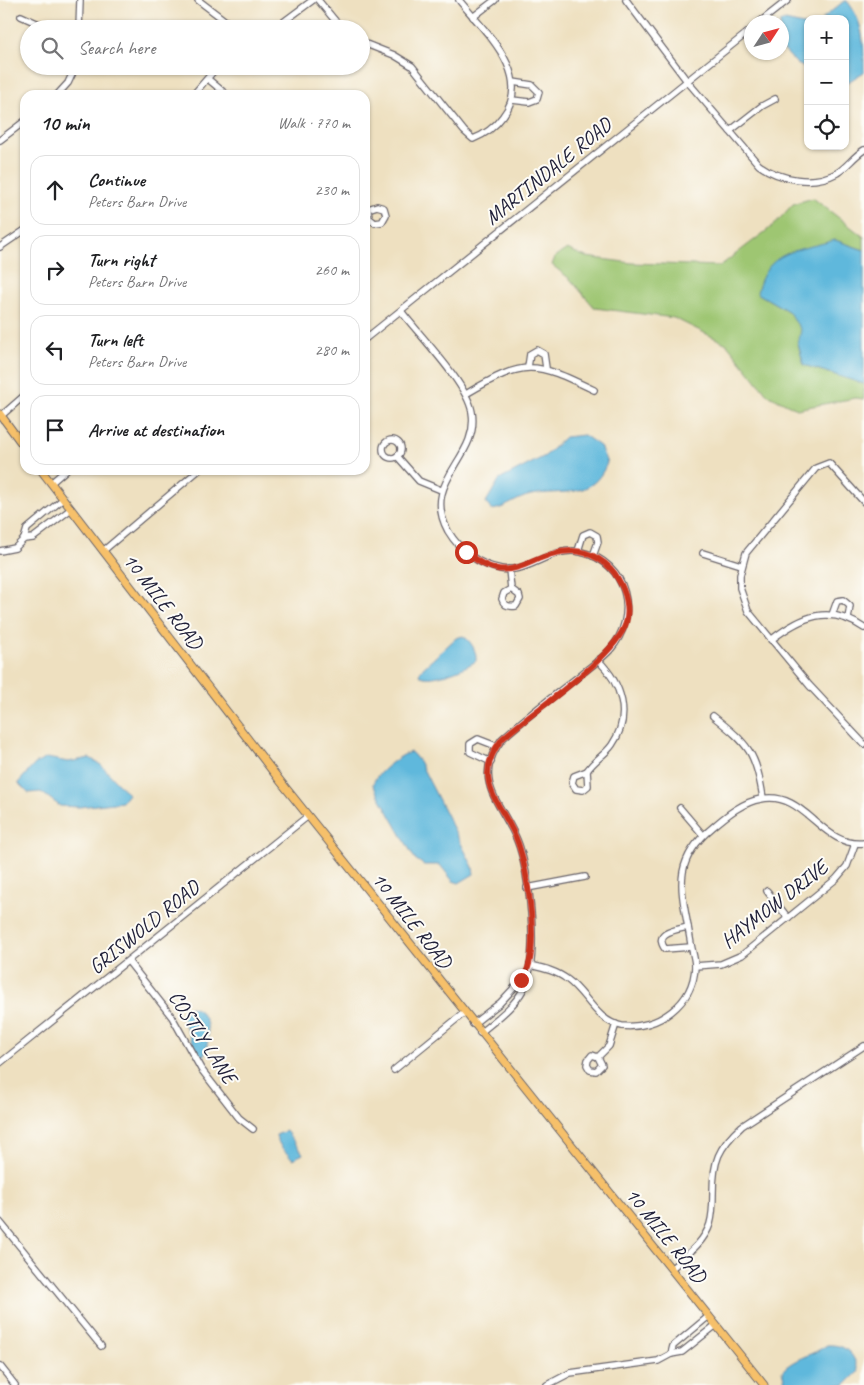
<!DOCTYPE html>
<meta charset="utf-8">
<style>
:root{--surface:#fff;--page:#f6f6f6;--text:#202124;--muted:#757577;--line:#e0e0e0}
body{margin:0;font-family:Caveat,sans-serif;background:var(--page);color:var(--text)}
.controls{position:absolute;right:15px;top:15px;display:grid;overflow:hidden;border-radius:10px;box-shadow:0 1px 4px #0004}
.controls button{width:45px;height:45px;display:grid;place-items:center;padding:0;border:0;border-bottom:1px solid var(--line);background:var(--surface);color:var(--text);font:25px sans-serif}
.compass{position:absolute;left:744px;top:15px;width:45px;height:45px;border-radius:50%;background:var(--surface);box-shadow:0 1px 4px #0004;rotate:54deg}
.stop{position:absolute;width:15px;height:15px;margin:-11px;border:4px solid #c8321e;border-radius:50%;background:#fff}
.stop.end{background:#c8321e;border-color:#fff;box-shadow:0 1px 5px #0008}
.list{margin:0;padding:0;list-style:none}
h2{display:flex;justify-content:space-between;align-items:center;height:65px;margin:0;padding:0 20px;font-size:21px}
h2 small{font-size:16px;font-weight:400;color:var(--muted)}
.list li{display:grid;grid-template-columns:32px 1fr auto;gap:15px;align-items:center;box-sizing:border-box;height:70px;margin:0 10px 10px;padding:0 10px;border:1px solid var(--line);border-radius:15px}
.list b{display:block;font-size:19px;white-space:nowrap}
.list p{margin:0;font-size:16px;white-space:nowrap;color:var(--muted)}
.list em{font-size:16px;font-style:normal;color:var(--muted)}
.icon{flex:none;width:28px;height:28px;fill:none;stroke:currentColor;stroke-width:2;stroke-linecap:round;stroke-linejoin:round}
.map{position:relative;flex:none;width:864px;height:1385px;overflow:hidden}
.search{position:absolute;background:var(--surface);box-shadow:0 1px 4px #0004;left:20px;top:20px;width:350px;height:55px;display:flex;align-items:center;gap:12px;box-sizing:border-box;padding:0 18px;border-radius:28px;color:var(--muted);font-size:19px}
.panel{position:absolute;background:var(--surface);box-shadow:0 1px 4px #0004;left:20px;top:90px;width:350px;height:385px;border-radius:15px}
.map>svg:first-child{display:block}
.green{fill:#9ec672;stroke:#607456}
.water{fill:#5fb8dc;stroke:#406d8c}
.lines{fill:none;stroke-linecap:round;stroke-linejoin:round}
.minor-casing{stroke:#69646a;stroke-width:8}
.major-casing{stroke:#69646a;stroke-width:9}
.minor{stroke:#fff;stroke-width:5.5}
.major{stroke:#f6c06b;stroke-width:7}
.route{stroke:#c8321e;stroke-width:6}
.labels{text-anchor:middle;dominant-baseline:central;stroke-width:4;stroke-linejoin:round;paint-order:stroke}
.street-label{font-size:21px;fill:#22223b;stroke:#fdfcf7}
</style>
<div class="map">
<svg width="864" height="1385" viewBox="0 0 864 1385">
<rect width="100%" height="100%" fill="#fdfcf7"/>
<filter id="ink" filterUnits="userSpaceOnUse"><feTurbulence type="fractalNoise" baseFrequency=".02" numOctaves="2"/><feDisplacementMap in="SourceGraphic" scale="10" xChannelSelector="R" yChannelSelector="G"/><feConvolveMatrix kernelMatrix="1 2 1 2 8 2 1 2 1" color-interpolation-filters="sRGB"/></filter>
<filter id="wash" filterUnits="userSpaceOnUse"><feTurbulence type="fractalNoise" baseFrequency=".0096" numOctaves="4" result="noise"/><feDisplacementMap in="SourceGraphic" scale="20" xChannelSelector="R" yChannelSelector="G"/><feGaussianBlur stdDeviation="1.12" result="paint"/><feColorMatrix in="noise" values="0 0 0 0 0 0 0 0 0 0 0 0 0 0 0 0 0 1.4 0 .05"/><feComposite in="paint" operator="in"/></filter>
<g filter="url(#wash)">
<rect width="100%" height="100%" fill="#eee0c0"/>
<path class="green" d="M813,198L864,237V250L835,240L757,293L788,311L802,330L798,344L804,365L864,384V399L855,398L797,409L767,394L727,344L674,318L595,308L570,279L552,265L555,257L567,249L586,257L632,263L720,266L774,225L793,204Z"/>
<g class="water">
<path d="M844,1H847C864,21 864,46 864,72L848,82H845V19H822Z"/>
<path d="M785,21L808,26V69L797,64L782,48L780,22Z"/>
<path d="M835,240L864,250V384L804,365L798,344L801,330L788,311L757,293C767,249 798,251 835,240Z"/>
<path d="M584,435L600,446L607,463C592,501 562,489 531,495C516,498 506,509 491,510L486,502L499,480L545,456L565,437Z"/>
<path d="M463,636C471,641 477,651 476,661C466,668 430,683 419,675L421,670L456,638Z"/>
<path d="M411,752L419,761L473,867L474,874L459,883L453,881L440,865H424L415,859L373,785C373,775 401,754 411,752Z"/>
<path d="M47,758L68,762L90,758L101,765L128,794L122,802L79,807L60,806L41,792L28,793L18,783L35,764Z"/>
<path d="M190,1007C212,1010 211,1045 202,1059H199L182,1018L183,1012Z"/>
<path d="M286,1131L302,1152L303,1154L293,1159C287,1154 277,1144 276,1135Z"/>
<path d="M827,1345C846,1344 855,1354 858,1372L845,1385H786L782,1371C795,1357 812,1356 827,1345Z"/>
</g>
</g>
<g filter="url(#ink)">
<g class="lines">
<defs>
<g id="minor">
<path d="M198,0L236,29"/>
<path d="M318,0L342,29"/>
<path d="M626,0L687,81L759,165C780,180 813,186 837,173C847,167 854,156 864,150"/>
<path d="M21,16L41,25L58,29"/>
<path d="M473,17L495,0"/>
<path d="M760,22L788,0"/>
<path d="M79,29L80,0"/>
<path d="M274,29L313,0"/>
<path d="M361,42L394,55L412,66L464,131L473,139C486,134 495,127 503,116C535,75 483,30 459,0"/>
<path d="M208,79L227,95"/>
<path d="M57,95L68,83L76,66"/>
<path d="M193,95L218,66"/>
<path d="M512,100L529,102L537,99L539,92L532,85L513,82"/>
<path d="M730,131L762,106L775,99"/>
<path d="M0,140L25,121"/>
<path d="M365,208L368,209L369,218L375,223L382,222L386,215L384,208L377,206L368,209"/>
<path d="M0,247L25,230"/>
<path d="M401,311C419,335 467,383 472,412C480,459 420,480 448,531C460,551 479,565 501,569C530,574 551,545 581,552C628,562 640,616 610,650C601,660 588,668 578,677C552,697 526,717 502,739C470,781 502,803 517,840C530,871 540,960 523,990C513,1008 495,1020 480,1033"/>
<path d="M365,339L752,29"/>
<path d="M528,367L530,354L537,350L544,354L546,368"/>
<path d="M466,394C525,359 534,361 594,390"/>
<path d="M1,416L25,395"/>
<circle cx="392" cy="449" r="9"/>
<path d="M397,456L419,481L441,490"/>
<path d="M51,483L66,470"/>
<path d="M864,502L829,463L816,468L746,553L740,575V588L748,611L809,685L864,744"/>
<path d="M24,539L33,538L71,509"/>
<path d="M0,551L15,548L24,539L27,529L63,499"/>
<path d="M103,551L199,470"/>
<path d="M578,551L583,535L590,532L597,536L598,542L593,556"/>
<path d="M703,553L741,565"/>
<path d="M509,569L511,589L519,595L520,599L516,606C509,607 504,606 502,599L504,593L511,589"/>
<path d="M832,615L837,601L843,600L850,606L848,619"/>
<path d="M771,640C802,616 829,604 864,628"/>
<path d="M713,716C749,745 756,752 763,798"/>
<path d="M491,762L470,752V744L478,739L496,746"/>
<path d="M587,771C594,760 605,755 612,745C632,716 622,684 598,660"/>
<path d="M587,771L588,786L583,790L576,789L572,783L574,776Z"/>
<path d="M680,808L703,835"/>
<path d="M527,888L585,877"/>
<path d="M767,891L788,918"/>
<path d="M688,927C676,930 653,932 665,949L691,947"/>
<path d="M128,961L172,1017L201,1069L239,1118L253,1129"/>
<path d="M530,965C543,968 557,971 568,980C586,993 597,1022 622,1026C657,1030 694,1004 695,966C695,959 692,951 691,944C683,893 668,864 713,827C727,815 743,802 761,799C806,790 821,848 864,843"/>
<path d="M695,966L721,964L742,955L836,879L847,866L855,844"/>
<path d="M473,1024L500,1003L527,974"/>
<path d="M598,1057L602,1065L596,1071L590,1070L587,1065L588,1060L592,1055L598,1057L609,1046L616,1024"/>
<path d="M0,1063L308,816"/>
<path d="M394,1070L464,1013"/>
<path d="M0,1222L101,1346"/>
<path d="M671,1269C685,1256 704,1243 710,1224C713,1214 713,1203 713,1193C713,1161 718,1148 742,1126L864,1046"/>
<path d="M671,1354L673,1346L709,1316"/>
<path d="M0,1366L15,1385"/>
<path d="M547,1385L570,1373L658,1361L671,1354L682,1352L716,1325"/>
</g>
<g id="major">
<path d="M0,414L25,448"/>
<path d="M41,470L281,782L764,1385"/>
</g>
</defs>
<use href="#minor" class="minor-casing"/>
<use href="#major" class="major-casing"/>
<use href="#minor" class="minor"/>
<use href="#major" class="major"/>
</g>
</g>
<g class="lines" filter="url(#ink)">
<path class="route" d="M466,552C512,592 529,551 572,551C590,551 610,563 618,579C626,592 630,609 626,623C615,658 532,712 502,739C468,783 505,805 518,843C528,871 542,959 521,980"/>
</g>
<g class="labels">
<g class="street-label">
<text transform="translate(548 171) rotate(-39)">MARTINDALE ROAD</text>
<text transform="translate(163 601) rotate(52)">10 MILE ROAD</text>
<text transform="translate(774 904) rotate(-38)">HAYMOW DRIVE</text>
<text transform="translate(412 920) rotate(52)">10 MILE ROAD</text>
<text transform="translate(144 927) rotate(-39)">GRISWOLD ROAD</text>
<text transform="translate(203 1037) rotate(57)">COSTLY LANE</text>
<text transform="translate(666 1235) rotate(51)">10 MILE ROAD</text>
</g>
</g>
</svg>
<div class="controls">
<button>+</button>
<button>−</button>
<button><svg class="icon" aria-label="locate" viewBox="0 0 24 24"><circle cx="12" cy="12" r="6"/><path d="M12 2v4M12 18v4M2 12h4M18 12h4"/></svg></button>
</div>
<svg class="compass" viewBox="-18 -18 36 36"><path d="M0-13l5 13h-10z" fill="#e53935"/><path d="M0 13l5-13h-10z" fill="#757577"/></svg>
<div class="stop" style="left:466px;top:552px"></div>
<div class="stop end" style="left:521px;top:980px"></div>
<div class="search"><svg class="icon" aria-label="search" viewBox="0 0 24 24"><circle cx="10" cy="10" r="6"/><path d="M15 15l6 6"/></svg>Search here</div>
<section class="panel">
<h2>10 min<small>Walk · 770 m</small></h2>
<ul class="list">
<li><svg class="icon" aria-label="ahead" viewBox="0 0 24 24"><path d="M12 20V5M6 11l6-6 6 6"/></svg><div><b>Continue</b><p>Peters Barn Drive</p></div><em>230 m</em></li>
<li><svg class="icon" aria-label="right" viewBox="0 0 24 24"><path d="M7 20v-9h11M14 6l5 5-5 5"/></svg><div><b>Turn right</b><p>Peters Barn Drive</p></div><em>260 m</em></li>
<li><svg class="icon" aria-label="left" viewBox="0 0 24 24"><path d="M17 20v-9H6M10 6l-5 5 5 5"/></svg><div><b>Turn left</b><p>Peters Barn Drive</p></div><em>280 m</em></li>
<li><svg class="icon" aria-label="arrive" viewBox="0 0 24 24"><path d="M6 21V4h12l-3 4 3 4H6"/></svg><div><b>Arrive at destination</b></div></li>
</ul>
</section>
</div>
